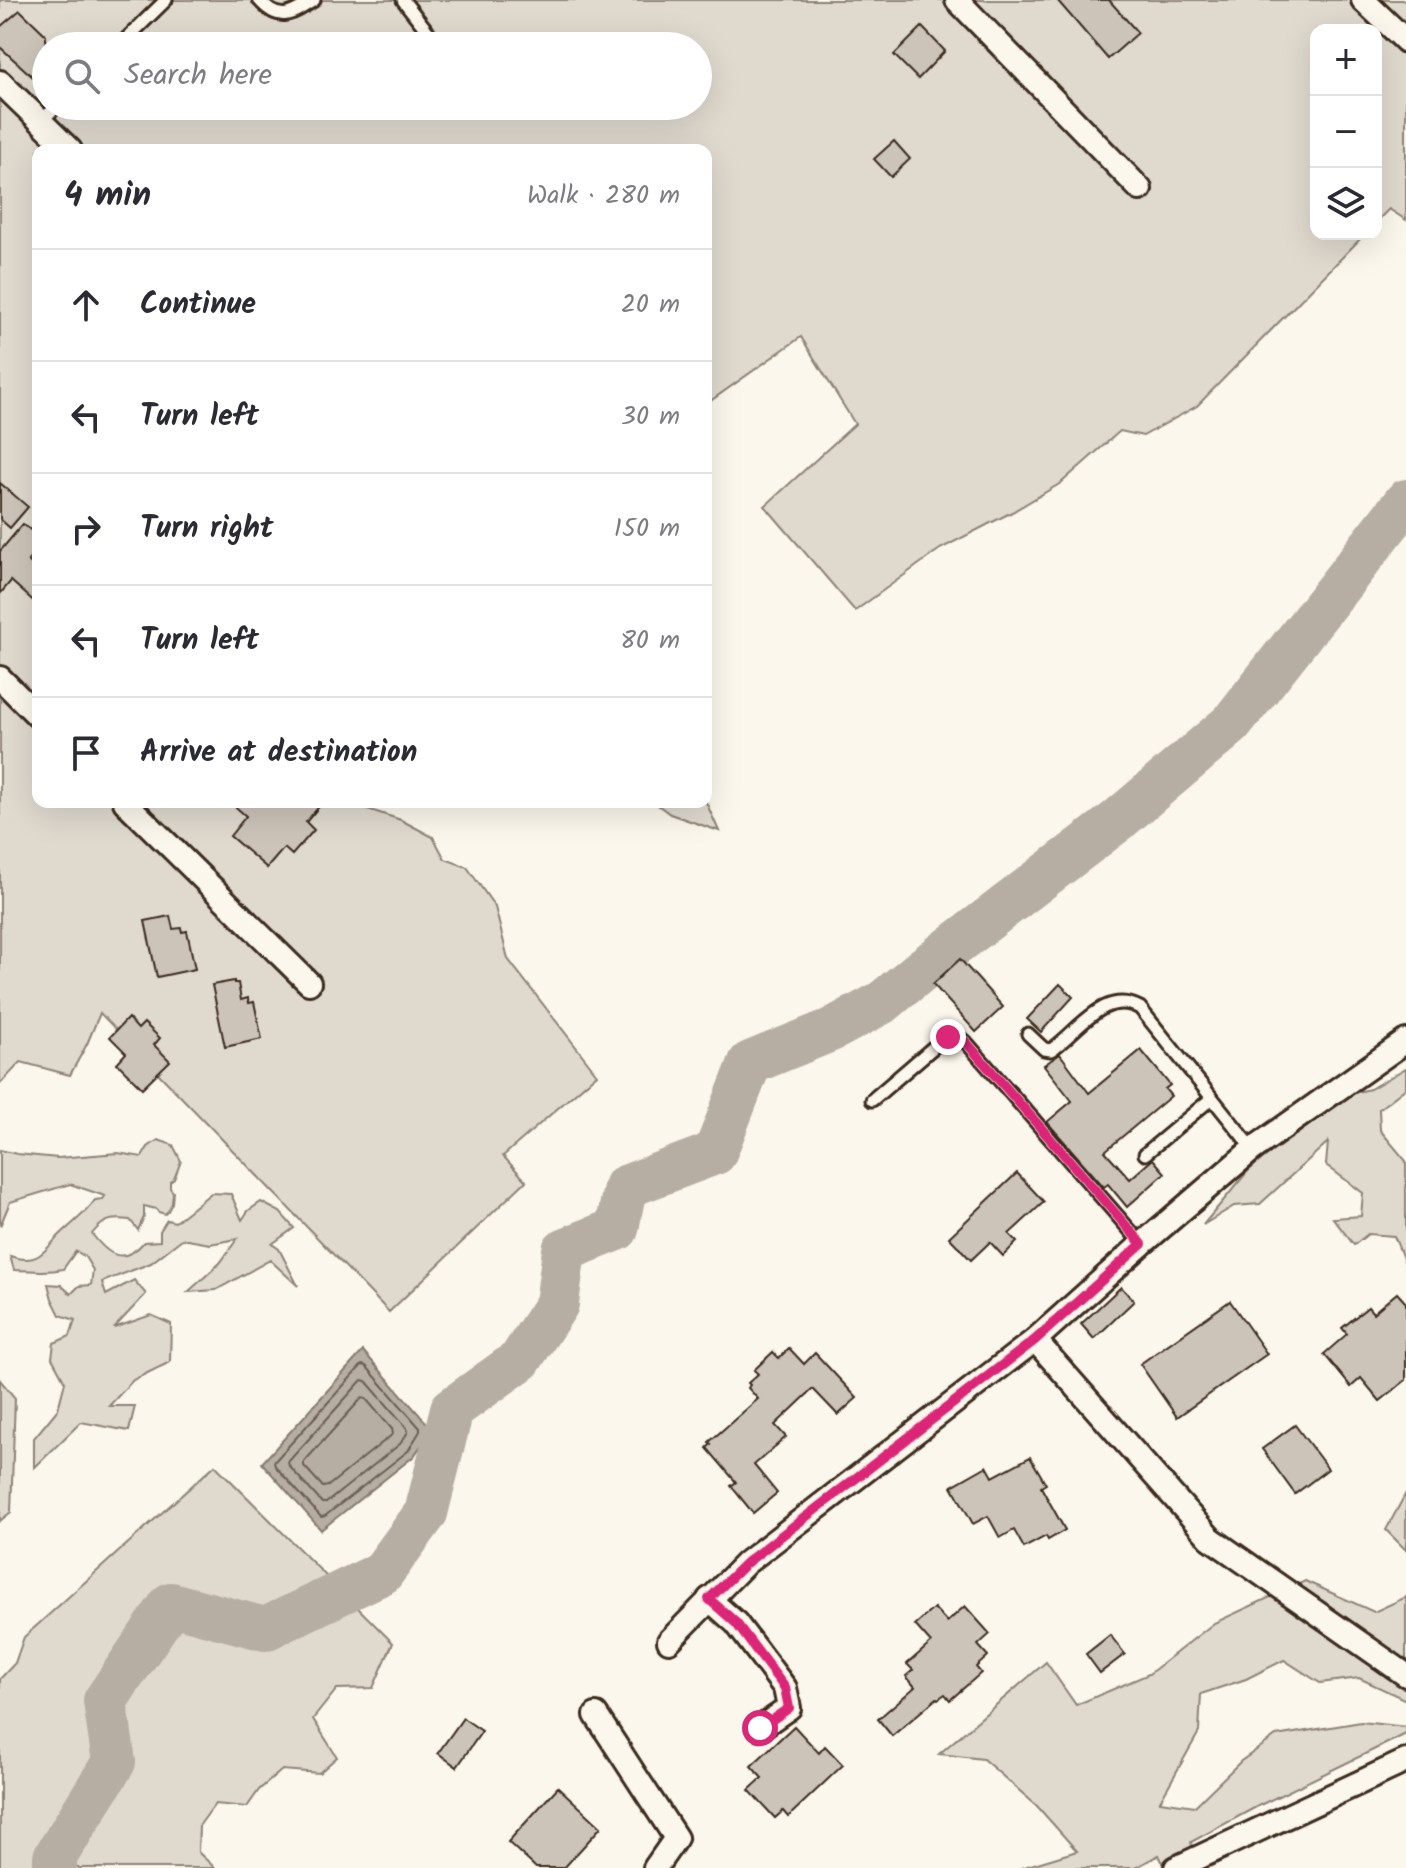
<!DOCTYPE html>
<meta charset="utf-8">
<style>
:root{--surface:#fff;--page:#f7f7f7;--text:#2b2b33;--muted:#7c7c81;--line:#e1e1e2}
body{margin:0;font-family:Kalam,sans-serif;background:var(--page);color:var(--text)}
.controls{position:absolute;right:24px;top:24px;display:grid;overflow:hidden;border-radius:16px;box-shadow:0 8px 32px #0002}
.controls button{width:72px;height:72px;display:grid;place-items:center;padding:0;border:0;border-bottom:2px solid var(--line);background:var(--surface);color:var(--text);font:40px sans-serif}
.stop{position:absolute;width:24px;height:24px;margin:-18px;border:6px solid #db2777;border-radius:50%;background:#fff}
.stop.end{background:#db2777;border-color:#fff;box-shadow:0 2px 8px #0008}
.list{margin:0;padding:0;list-style:none}
h2{display:flex;justify-content:space-between;align-items:center;height:104px;margin:0;padding:0 32px;font-size:34px}
h2 small{font-size:26px;font-weight:400;color:var(--muted)}
.list li{display:grid;grid-template-columns:52px 1fr auto;gap:24px;align-items:center;box-sizing:border-box;height:112px;padding:0 32px;border-top:2px solid var(--line)}
.list b{display:block;font-size:30px;white-space:nowrap}
.list em{font-size:26px;font-style:normal;color:var(--muted)}
.icon{flex:none;width:44px;height:44px;fill:none;stroke:currentColor;stroke-width:2;stroke-linecap:round;stroke-linejoin:round}
.map{position:relative;flex:none;width:1406px;height:1868px;overflow:hidden}
.search{position:absolute;background:var(--surface);box-shadow:0 8px 32px #0002;left:32px;top:32px;width:680px;height:88px;display:flex;align-items:center;gap:20px;box-sizing:border-box;padding:0 28px;border-radius:44px;color:var(--muted);font-size:30px}
.panel{position:absolute;background:var(--surface);box-shadow:0 8px 32px #0002;left:32px;top:144px;width:680px;height:664px;border-radius:16px}
.map>svg:first-child{display:block}
.green{fill:#dfd9ce;stroke:#8d8276;stroke-width:2;fill-rule:evenodd}
.water{fill:#b6aea2;stroke:#85796d;stroke-width:2}
.lines{fill:none;stroke-linecap:round;stroke-linejoin:round}
.shore{stroke:#6c5f53;stroke-width:2}
.river{stroke:#b6aea2;stroke-width:44}
.building{fill:#ccc4b9;stroke:#3b2a1e;stroke-width:2}
.service-casing{stroke:#3b2a1e;stroke-width:17}
.minor-casing{stroke:#3b2a1e;stroke-width:28}
.service{stroke:#fbf7ec;stroke-width:11}
.minor{stroke:#fbf7ec;stroke-width:22}
.route{stroke:#db2777;stroke-width:10}
</style>
<div class="map">
<svg width="1406" height="1868" viewBox="0 0 1406 1868">
<rect width="100%" height="100%" fill="#fbf7ec"/>
<filter id="ink" filterUnits="userSpaceOnUse"><feTurbulence type="fractalNoise" baseFrequency=".0125" numOctaves="2"/><feDisplacementMap in="SourceGraphic" scale="16" xChannelSelector="R" yChannelSelector="G"/><feConvolveMatrix kernelMatrix="1 2 1 2 8 2 1 2 1" color-interpolation-filters="sRGB"/></filter>
<g filter="url(#ink)">
<g class="green">
<path d="M0,0H1406V220L1389,209L1376,222V30H1316V234H1365L1197,406L1143,436L1120,431L1061,483L1012,512L940,549L855,611L765,506L855,424L801,337L706,404V150H38V802H355L358,806L401,820L433,837L445,859L467,867L495,907L508,959L597,1074L503,1156L526,1181L389,1312L100,1013L87,1044L70,1075L21,1062L0,1084ZM46,46H698V106H46Z"/>
<path d="M654,802H706L719,831L670,814Z"/>
<path d="M1406,1068V1088L1379,1109L1380,1130L1406,1161V1266L1394,1236L1368,1234L1354,1245L1333,1218L1361,1216L1363,1193L1326,1165L1328,1142L1260,1204L1234,1206L1203,1225L1248,1171L1337,1097L1370,1089Z"/>
<path d="M158,1140L173,1145L181,1161L174,1179L170,1182V1188L173,1192L172,1203L168,1211L165,1214L158,1212L156,1209L144,1206V1217L138,1230L130,1220C111,1218 104,1219 92,1234C108,1255 123,1266 144,1242L160,1241V1231L167,1220L175,1222L211,1193L231,1194L242,1220L248,1211L261,1202L280,1212L294,1228L272,1244L279,1249L298,1286L270,1260L216,1290L188,1292L220,1263L237,1239L210,1244L182,1239L151,1263L102,1282L106,1295L134,1280L146,1294L114,1328L151,1315L171,1324L170,1362L133,1380L109,1406H135L129,1431L81,1422L34,1468V1438L58,1409L65,1382L52,1358L54,1343L70,1336L75,1320L60,1315L52,1299L48,1284L61,1285L71,1294L79,1286L91,1285L93,1270L85,1257L76,1251L63,1269C46,1273 31,1270 14,1270L10,1256C41,1266 44,1249 63,1232C75,1221 86,1213 95,1200L103,1199L105,1196L70,1184L10,1202L0,1226V1150L17,1154L58,1158L118,1153L142,1157L148,1147Z"/>
<path d="M0,1380L15,1398L11,1512L0,1521Z"/>
<path d="M215,1465L393,1643L373,1688L337,1689L313,1719L337,1757L319,1773L282,1770L259,1790L247,1807L215,1804L199,1826L198,1852L215,1868H0V1679L15,1663L24,1637Z"/>
<path d="M1406,1493V1550L1386,1530Z"/>
<path d="M1305,1581L1374,1612L1406,1597V1700L1359,1678L1320,1683L1284,1660L1246,1679L1201,1694L1199,1732L1160,1801L1195,1806L1241,1761L1276,1736L1361,1722L1406,1727V1734L1258,1806L1191,1842L1197,1868H1165L1159,1855L1135,1868H1021L1077,1851L1037,1806L983,1759L939,1754L1046,1662L1076,1705L1149,1674L1214,1623Z"/>
</g>
<path class="water" d="M363,1351L432,1429L414,1456L321,1530L262,1463Z"/>
<g class="lines">
<g class="shore">
<path d="M362,1365L366,1366L420,1428V1431L408,1451L325,1516L321,1517L275,1466L274,1462Z"/>
<path d="M362,1380L366,1381L407,1428L408,1432L400,1444L326,1503H322L289,1466L288,1462Z"/>
<path d="M362,1398L366,1399L392,1429L393,1434L328,1486L323,1487L304,1466V1462Z"/>
</g>
<path class="river" d="M55,1868V1857L114,1762L105,1701L171,1604L265,1629L382,1573L426,1513L452,1409L520,1360L557,1304L564,1250L617,1229L625,1187L715,1153L750,1063L831,1030L883,1002L923,969L1117,821L1231,724L1406,501"/>
</g>
<g class="building">
<path d="M1057,0H1109L1138,33L1108,59Z"/>
<path d="M20,10L46,35V89L0,47V27Z"/>
<path d="M922,27L945,51L918,79L894,55Z"/>
<path d="M894,141L910,159L891,177L874,159Z"/>
<path d="M0,483L28,507L10,528L0,519Z"/>
<path d="M23,524L38,536V549L28,561L38,570V605L11,581L0,594V551Z"/>
<path d="M230,802H323L306,822L314,830L292,855L284,848L267,868L230,836L246,816Z"/>
<path d="M170,916L173,929L181,928L182,932L187,931L195,969L157,977L145,921Z"/>
<path d="M960,959L1003,1007L976,1032L933,984Z"/>
<path d="M234,981V983H238L241,1000L248,998L249,1003L254,1002L262,1039L225,1047L212,985Z"/>
<path d="M1060,984L1073,997L1041,1032L1027,1019Z"/>
<path d="M128,1018L138,1029L144,1023L160,1038L154,1045L170,1061L142,1088L117,1063L126,1053L110,1037Z"/>
<path d="M1141,1050L1170,1085L1165,1089L1171,1096L1105,1151L1130,1179L1153,1159L1165,1173L1127,1207L1108,1184L1104,1187L1047,1122L1072,1101L1044,1065L1060,1054L1089,1093Z"/>
<path d="M1017,1173L1044,1202L1009,1234L1017,1242L1003,1256L990,1242L971,1260L949,1237Z"/>
<path d="M1121,1287L1134,1301L1094,1339L1081,1324Z"/>
<path d="M1397,1293L1406,1303V1380L1380,1401L1361,1378L1351,1387L1324,1354L1347,1334L1342,1328L1368,1307L1373,1313Z"/>
<path d="M1230,1301L1267,1354L1177,1417L1140,1364Z"/>
<path d="M789,1348L804,1364L815,1353L857,1398L838,1415L813,1389L775,1425L786,1437L754,1465L777,1493L753,1513L731,1486L736,1482L707,1448L711,1444L709,1442L758,1399L748,1388L750,1385L748,1383L758,1374L754,1370L773,1352L779,1358Z"/>
<path d="M1295,1425L1328,1469L1295,1494L1262,1449Z"/>
<path d="M1030,1457L1046,1484L1041,1487L1065,1530L1048,1540L1046,1536L1024,1548L1014,1530L1000,1538L988,1516L973,1524L952,1486L987,1466L993,1477Z"/>
<path d="M965,1606L990,1634L978,1645L988,1656L976,1667L981,1673L950,1700L945,1694L938,1699L937,1698L892,1736L878,1719L915,1687L906,1676L913,1670L907,1664L931,1643L915,1625L934,1608L947,1622Z"/>
<path d="M1110,1635L1125,1654L1100,1673L1086,1654Z"/>
<path d="M463,1718L482,1731L457,1767L438,1753Z"/>
<path d="M794,1726L819,1753L825,1746L843,1765L788,1817L783,1811L775,1818L749,1790L762,1778L751,1766Z"/>
<path d="M558,1787L601,1827L564,1868H536L508,1842Z"/>
</g>
<g class="lines">
<defs>
<g id="service">
<path d="M259,0C280,24 292,14 314,0"/>
<path d="M403,0L439,46"/>
<path d="M119,46L166,0"/>
<path d="M41,121L57,106"/>
<path d="M1028,1034L1044,1049L1051,1050C1078,1032 1104,988 1140,1008L1253,1149"/>
<path d="M872,1100L943,1039C952,1035 958,1037 966,1042L1142,1244"/>
<path d="M1145,1154L1212,1098"/>
</g>
<g id="minor">
<path d="M957,0L1140,189"/>
<path d="M1363,0L1406,41"/>
<path d="M0,82L70,150"/>
<path d="M0,678L38,716"/>
<path d="M125,802L309,983"/>
<path d="M1035,1340L1210,1538L1406,1675"/>
<path d="M709,1599L736,1623L785,1688L789,1708L760,1728"/>
<path d="M669,1641L746,1563L1035,1340L1142,1244L1253,1149L1406,1041"/>
<path d="M596,1715L676,1838L655,1868"/>
<path d="M1176,1868L1406,1761"/>
</g>
</defs>
<use href="#service" class="service-casing"/>
<use href="#minor" class="minor-casing"/>
<use href="#service" class="service"/>
<use href="#minor" class="minor"/>
</g>
</g>
<g class="lines" filter="url(#ink)">
<path class="route" d="M760,1728L789,1708L785,1688L736,1623L709,1599L746,1563L1035,1340L1142,1244L966,1042L960,1038L948,1037"/>
</g>
</svg>
<div class="controls">
<button>+</button>
<button>−</button>
<button><svg class="icon" aria-label="layers" viewBox="0 0 24 24"><path d="M12 4l9 5-9 5-9-5zM3 14l9 5 9-5"/></svg></button>
</div>
<div class="stop" style="left:760px;top:1728px"></div>
<div class="stop end" style="left:948px;top:1037px"></div>
<div class="search"><svg class="icon" aria-label="search" viewBox="0 0 24 24"><circle cx="10" cy="10" r="6"/><path d="M15 15l6 6"/></svg>Search here</div>
<section class="panel">
<h2>4 min<small>Walk · 280 m</small></h2>
<ul class="list">
<li><svg class="icon" aria-label="ahead" viewBox="0 0 24 24"><path d="M12 20V5M6 11l6-6 6 6"/></svg><div><b>Continue</b></div><em>20 m</em></li>
<li><svg class="icon" aria-label="left" viewBox="0 0 24 24"><path d="M17 20v-9H6M10 6l-5 5 5 5"/></svg><div><b>Turn left</b></div><em>30 m</em></li>
<li><svg class="icon" aria-label="right" viewBox="0 0 24 24"><path d="M7 20v-9h11M14 6l5 5-5 5"/></svg><div><b>Turn right</b></div><em>150 m</em></li>
<li><svg class="icon" aria-label="left" viewBox="0 0 24 24"><path d="M17 20v-9H6M10 6l-5 5 5 5"/></svg><div><b>Turn left</b></div><em>80 m</em></li>
<li><svg class="icon" aria-label="arrive" viewBox="0 0 24 24"><path d="M6 21V4h12l-3 4 3 4H6"/></svg><div><b>Arrive at destination</b></div></li>
</ul>
</section>
</div>
